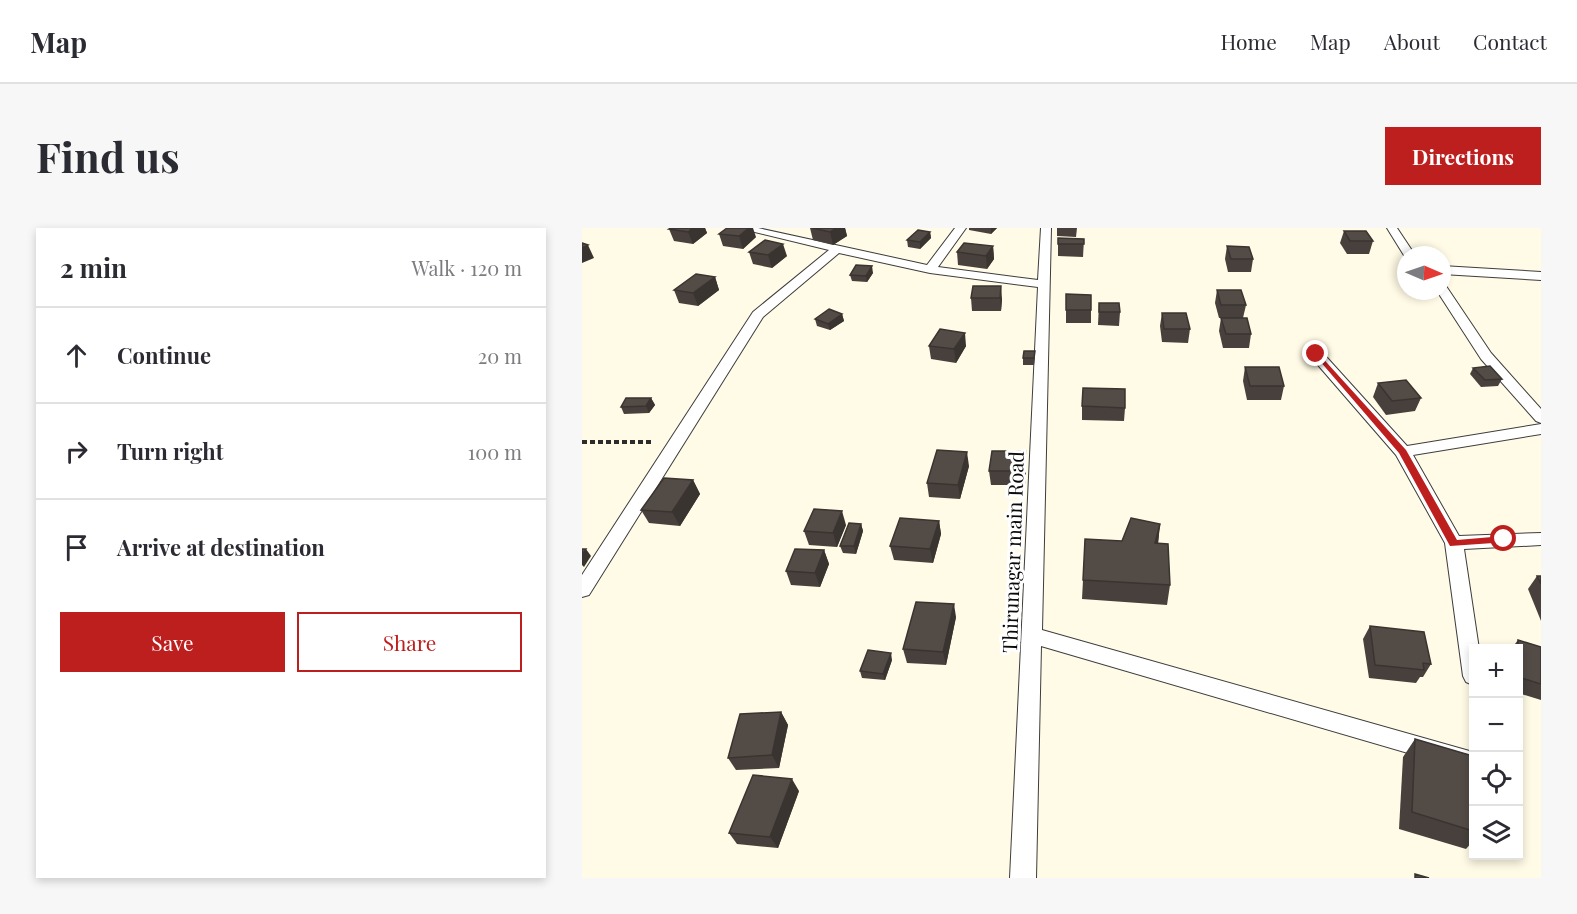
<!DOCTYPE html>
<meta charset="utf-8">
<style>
:root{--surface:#fff;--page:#f7f7f7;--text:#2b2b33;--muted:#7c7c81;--line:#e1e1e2;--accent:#bd1f1f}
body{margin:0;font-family:"Playfair Display",serif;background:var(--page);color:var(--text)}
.controls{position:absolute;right:18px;bottom:18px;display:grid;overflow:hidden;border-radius:0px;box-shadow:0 3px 9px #0003}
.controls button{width:54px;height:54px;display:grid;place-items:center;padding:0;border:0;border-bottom:2px solid var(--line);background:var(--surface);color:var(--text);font:30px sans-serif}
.compass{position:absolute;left:815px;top:18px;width:54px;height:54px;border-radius:50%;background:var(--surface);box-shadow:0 3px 9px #0003;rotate:92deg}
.stop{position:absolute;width:18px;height:18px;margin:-14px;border:4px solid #bd1f1f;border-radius:50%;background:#fff}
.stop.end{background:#bd1f1f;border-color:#fff;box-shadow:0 2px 6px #0008}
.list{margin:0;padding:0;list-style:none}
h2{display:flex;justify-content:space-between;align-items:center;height:78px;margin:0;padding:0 24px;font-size:26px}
h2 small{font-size:20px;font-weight:400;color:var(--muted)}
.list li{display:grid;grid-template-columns:39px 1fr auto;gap:18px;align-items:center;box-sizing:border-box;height:96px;padding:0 24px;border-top:2px solid var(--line)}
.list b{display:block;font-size:22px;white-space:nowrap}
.list em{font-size:20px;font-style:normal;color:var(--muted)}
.actions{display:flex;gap:12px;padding:18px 24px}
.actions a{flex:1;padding:14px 0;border:2px solid var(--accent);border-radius:0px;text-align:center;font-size:21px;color:var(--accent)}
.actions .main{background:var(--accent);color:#fff}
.icon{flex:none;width:33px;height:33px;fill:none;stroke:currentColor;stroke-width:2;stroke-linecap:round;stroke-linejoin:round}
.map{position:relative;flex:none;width:959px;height:650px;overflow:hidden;border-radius:0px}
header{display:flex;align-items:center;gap:36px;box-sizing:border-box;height:84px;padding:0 30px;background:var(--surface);border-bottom:2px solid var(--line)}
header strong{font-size:28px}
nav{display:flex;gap:33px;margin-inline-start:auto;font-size:21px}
.intro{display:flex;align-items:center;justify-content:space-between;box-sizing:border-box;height:144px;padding:0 36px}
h1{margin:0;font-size:42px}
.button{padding:15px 27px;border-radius:0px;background:var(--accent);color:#fff;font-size:21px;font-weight:700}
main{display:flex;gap:36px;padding:0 36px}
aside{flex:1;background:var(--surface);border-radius:0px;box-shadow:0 3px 9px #0003}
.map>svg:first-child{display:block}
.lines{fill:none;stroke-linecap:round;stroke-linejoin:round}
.minor-casing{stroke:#3d3d3d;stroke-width:2}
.path{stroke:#2c2c2c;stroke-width:4;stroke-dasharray:5 3;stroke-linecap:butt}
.minor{fill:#fff;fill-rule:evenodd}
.wall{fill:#47403c}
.shaded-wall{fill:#3a3431}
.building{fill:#534b46;stroke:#3a3431;stroke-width:1.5}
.route{fill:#bd1f1f}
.labels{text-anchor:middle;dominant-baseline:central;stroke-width:6;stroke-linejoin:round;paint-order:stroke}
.street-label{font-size:20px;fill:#0a0a0a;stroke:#fff}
</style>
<header>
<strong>Map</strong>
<nav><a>Home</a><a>Map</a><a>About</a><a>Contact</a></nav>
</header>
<div class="intro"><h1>Find us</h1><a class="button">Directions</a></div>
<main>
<aside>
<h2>2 min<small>Walk · 120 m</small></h2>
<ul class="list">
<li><svg class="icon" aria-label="ahead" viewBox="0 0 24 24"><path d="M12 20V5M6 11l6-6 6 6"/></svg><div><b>Continue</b></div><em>20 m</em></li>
<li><svg class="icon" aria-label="right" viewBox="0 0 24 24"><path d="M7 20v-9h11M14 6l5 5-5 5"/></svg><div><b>Turn right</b></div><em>100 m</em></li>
<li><svg class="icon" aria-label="arrive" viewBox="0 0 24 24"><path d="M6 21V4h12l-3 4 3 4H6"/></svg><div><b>Arrive at destination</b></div></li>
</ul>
<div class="actions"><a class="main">Save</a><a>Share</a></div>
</aside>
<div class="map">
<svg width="959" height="650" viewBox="0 0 959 650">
<rect width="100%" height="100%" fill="#fffbe6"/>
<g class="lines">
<defs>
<g id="minor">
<path d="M156,0H176L345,37L373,0H384L356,39L456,52L459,0H469L460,402L891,524V544L459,418L454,650H428L456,59L348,45L257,25L181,89L7,367L0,369V347L171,84L247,22Z"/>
<path d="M805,0H815L833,27H824L823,29Z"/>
<path d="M860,38L959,44V52L860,46Z"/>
<path d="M860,57L864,58L909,125L959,181V195L954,193L899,131L855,63H860Z"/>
<path d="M734,122L739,123L825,218L959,196V206L831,227L877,308L959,305V317L882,321L897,421H891V457L884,454L881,448L863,315L814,227L729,129L727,126Z"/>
</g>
</defs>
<use href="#minor" class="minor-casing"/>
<path class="path" d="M0,214H72"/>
<use href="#minor" class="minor"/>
</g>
<g class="wall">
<path d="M89,0H123L125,5L111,16L92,13L87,1Z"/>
<path d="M228,0H263L265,8L251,17L231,12Z"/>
<path d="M387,0H415L409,6L387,2Z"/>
<path d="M475,0H495L494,9L475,8Z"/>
<path d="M762,3L791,13L787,26H765L758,15Z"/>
<path d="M348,4L349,10L338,21L326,19L325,12Z"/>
<path d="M137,6L174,9L161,21L141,18Z"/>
<path d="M502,11L501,29L476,28V16Z"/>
<path d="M411,18L412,31L405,41L376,37L375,24Z"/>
<path d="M645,18L671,31L669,44H646L643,31Z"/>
<path d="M167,24L205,28L190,40L171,36Z"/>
<path d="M291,45L285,54L270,53L268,47Z"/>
<path d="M133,49L137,62L116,78L97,75L92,62Z"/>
<path d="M391,58L420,71L419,83H390L389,70Z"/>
<path d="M635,62L664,77L661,90H637L633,75Z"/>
<path d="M484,66L509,82V95H484Z"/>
<path d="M517,75L538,84L537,98L516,97Z"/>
<path d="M580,85L608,101L606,115L580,114L578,98Z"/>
<path d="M260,86L262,93L248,102L235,98L233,91Z"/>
<path d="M639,90L669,106L667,120H641L637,103Z"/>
<path d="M347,118H384L374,135L349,131Z"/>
<path d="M441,130H453L452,137H441Z"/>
<path d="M663,139L702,158L699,172H665L661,153Z"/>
<path d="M891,140L920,151L916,158L899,159L888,146Z"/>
<path d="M796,155L839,170L833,183L804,187L791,169Z"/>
<path d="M69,170L73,177L67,185L42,186L39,179Z"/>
<path d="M500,178L543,180L542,193L500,192Z"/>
<path d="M444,237L443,257H409L407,243Z"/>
<path d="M387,238L378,271L347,269L345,255Z"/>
<path d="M111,252L118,266L98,298L67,295L59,282Z"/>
<path d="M357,293L359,306L351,335L312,332L308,318Z"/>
<path d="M279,296L281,303L274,326L261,325L258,318Z"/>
<path d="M578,296L576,315L588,357L585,377L500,371L501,352L540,313Z"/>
<path d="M264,297L255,319L227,317L222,303Z"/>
<path d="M242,322L247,336L238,359L209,357L204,343Z"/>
<path d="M955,348H959V393L946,361Z"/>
<path d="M374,389L364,437L325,435L321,421Z"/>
<path d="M788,398L849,436L841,449H838L834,455L787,450L781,411Z"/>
<path d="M936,412L959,419V472L936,465V420H930Z"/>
<path d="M310,432L303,452L280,450L278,443Z"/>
<path d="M199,484L206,497L197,540L154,542L146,530Z"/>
<path d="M833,511L891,528V613L884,621L817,601L821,529Z"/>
<path d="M217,563L196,620L155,616L147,605Z"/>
</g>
<g class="shaded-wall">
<path d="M111,0H123L125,5L111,16L106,4Z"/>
<path d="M167,0H171L174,9L161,21L157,8Z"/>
<path d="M255,0H263L265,8L251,17L248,4Z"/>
<path d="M409,0H415L409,6Z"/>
<path d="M348,4L349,10L338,21V14Z"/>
<path d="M201,16L205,28L190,40L186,27Z"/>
<path d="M6,17L12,30L0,35V20Z"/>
<path d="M411,18L412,31L405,41L404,28Z"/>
<path d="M290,38L291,45L285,54L284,48Z"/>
<path d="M133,49L137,62L116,78L111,65Z"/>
<path d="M419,58L420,71L419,83L418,70Z"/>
<path d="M260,86L262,93L248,102L246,96Z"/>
<path d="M383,105L384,118L374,135L372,121Z"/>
<path d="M69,170L73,177L67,185L64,178Z"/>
<path d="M444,223V237L443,257L442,243Z"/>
<path d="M385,224L387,238L378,271L376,257Z"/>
<path d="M111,252L118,266L98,298L90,284Z"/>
<path d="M260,283L264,297L255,319L251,305Z"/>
<path d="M357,293L359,306L351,335L348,321Z"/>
<path d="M279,296L281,303L274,326L272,318Z"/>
<path d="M578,296L576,316L573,315Z"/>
<path d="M4,321L9,328L2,339L0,337V327Z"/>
<path d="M242,322L247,336L238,359L233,345Z"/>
<path d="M372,376L374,389L364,437L361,424Z"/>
<path d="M309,425L310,432L303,452L301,446Z"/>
<path d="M199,484L206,497L197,540L190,527Z"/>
<path d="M210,551L217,563L196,620L188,609Z"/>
</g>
<g class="building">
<path d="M89,0H111L106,4L87,1Z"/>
<path d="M145,0H167L157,8L137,6Z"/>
<path d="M230,0H255L248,4Z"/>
<path d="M336,2L348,4L338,14L325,12Z"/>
<path d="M762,3H784L791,13H768Z"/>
<path d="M476,10L502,11V16H476Z"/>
<path d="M183,12L201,16L186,27L167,24Z"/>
<path d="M0,15L6,17L0,20Z"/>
<path d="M382,15L411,18L404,28L375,24Z"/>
<path d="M645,18L667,19L671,31H649Z"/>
<path d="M274,37L290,38L284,48L268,47Z"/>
<path d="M114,46L133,49L111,65L92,62Z"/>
<path d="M391,58H419L418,70H389Z"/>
<path d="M635,62H659L664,77H639Z"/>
<path d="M484,66L509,67V82H484Z"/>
<path d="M517,75H537L538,84H517Z"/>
<path d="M247,81L260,86L246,96L233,91Z"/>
<path d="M580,85H604L608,101H582Z"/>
<path d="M639,90H665L669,106H644Z"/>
<path d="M358,101L383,105L372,121L347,118Z"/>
<path d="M442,123H453L452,130H441Z"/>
<path d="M908,138L920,151L903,152L891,140Z"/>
<path d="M663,139H697L702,158H668Z"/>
<path d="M824,152L839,170L810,173L796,155Z"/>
<path d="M501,160L543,161V180L500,178Z"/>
<path d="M44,170H69L64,178L39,179Z"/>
<path d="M355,222L385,224L376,257L345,255Z"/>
<path d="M410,223H444L442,243H407Z"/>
<path d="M82,250L111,252L90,284L59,282Z"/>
<path d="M232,281L260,283L251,305L222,303Z"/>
<path d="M318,290L357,293L348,321L308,318Z"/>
<path d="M549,290L578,296L573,315L586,316L588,357L501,352L503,311L540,313Z"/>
<path d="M267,295L279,296L272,318H258Z"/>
<path d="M0,321H4L0,327Z"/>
<path d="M213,321L242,322L233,345L204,343Z"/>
<path d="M955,348H959V356Z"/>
<path d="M334,374L372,376L361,424L321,421Z"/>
<path d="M788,398L842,404L849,436L841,435L842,442L793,437Z"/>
<path d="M936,412L959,419V456L936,449Z"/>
<path d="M286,422L309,425L301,446L278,443Z"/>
<path d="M199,484L190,527L146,530L158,486Z"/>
<path d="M833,511L891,528V603L830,584Z"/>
<path d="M171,547L210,551L188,609L147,605Z"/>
<path d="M833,646L847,650H833Z"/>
</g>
<path class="route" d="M731,125H736L824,222L875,312L922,308L927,311L926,314L868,318L817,225Z"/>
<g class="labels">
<g class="street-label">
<text transform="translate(430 324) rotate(-88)">Thirunagar main Road</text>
</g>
</g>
</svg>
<div class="controls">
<button>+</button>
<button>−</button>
<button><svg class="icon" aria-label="locate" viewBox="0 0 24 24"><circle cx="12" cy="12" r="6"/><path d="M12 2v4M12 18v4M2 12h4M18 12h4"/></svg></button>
<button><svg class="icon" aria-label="layers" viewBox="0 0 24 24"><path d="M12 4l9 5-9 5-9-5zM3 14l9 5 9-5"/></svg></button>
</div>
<svg class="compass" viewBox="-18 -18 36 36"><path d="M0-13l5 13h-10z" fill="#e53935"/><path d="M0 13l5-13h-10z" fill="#7c7c81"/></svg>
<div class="stop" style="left:922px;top:311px"></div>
<div class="stop end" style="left:734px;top:126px"></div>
</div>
</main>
